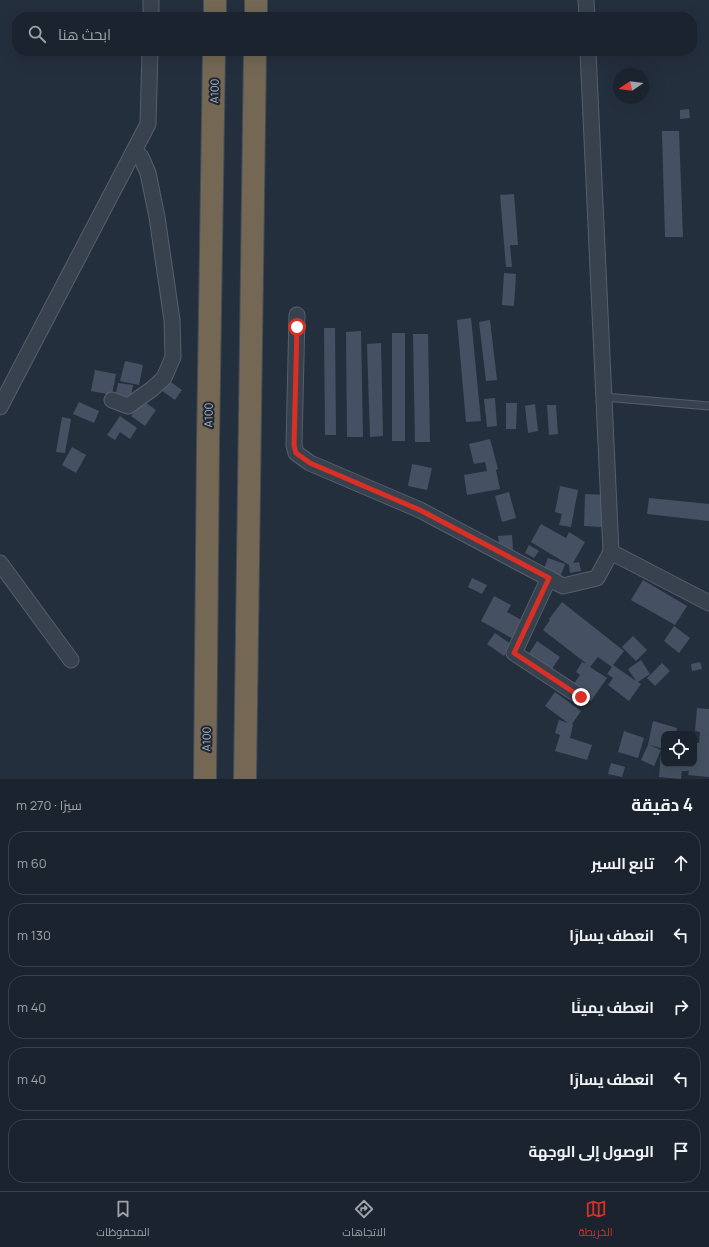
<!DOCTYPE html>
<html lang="ar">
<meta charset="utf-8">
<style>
:root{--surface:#1b232e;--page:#242b36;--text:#f1f3f6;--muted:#a0a4aa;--line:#39404a;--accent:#d93025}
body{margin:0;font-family:Manrope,Cairo,sans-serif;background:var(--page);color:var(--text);direction:rtl}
.controls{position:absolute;right:12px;bottom:12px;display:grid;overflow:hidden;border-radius:8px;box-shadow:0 4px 16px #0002}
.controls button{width:36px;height:36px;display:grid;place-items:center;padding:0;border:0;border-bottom:1px solid var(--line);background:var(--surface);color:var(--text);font:20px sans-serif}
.compass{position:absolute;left:613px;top:68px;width:36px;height:36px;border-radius:50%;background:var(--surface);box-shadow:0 4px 16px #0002;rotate:257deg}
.stop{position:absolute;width:12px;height:12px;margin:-9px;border:3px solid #d93025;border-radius:50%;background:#fff}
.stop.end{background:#d93025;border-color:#fff;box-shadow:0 1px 4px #0008}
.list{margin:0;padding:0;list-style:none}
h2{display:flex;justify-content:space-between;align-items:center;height:52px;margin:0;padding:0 16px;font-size:17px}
h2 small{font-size:13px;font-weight:400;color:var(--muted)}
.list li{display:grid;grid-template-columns:26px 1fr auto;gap:12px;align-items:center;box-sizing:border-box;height:64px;margin:0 8px 8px;padding:0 8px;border:1px solid var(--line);border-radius:16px}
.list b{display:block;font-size:15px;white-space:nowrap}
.list em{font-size:13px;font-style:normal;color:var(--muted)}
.icon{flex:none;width:22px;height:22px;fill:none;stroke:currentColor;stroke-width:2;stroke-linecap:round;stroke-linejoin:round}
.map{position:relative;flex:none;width:709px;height:779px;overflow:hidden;direction:ltr}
.search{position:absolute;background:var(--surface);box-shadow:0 4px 16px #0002;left:12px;right:12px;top:12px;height:44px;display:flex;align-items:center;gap:10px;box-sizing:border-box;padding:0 14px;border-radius:16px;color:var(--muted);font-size:15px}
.sheet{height:412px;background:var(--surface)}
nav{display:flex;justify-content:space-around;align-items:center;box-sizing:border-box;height:56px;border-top:1px solid var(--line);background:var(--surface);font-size:11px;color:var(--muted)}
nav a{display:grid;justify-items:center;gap:2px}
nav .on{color:var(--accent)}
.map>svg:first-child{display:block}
.building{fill:#455162}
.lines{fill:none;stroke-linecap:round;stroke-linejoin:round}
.service-casing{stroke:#565f6c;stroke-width:9}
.minor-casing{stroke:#565f6c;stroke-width:17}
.motorway-casing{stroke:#434c59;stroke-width:24}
.service{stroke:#38414e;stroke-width:7}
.minor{stroke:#38414e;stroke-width:15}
.motorway{stroke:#746855;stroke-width:22}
.route{stroke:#d93025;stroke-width:5}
.labels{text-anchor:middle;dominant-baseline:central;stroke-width:4;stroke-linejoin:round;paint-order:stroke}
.street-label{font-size:11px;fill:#b4bcc9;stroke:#1d2633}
</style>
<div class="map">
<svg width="709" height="779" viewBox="0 0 709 779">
<rect width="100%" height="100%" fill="#242f3e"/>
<g class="building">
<path d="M689,109L690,118L680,119V110Z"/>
<path d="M662,131H679L683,237H665Z"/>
<path d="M514,194L518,245H510L512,267H506L500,195Z"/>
<path d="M504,273L516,274L514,306L502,305Z"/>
<path d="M471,318L481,421L466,422L457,320Z"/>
<path d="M490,320L497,380L486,381L479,322Z"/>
<path d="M324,328H335L336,435H325Z"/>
<path d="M361,331L363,437H347L346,332Z"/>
<rect x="392" y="333" width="13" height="108"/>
<path d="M413,334H428L430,442H415Z"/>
<path d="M381,343L383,436L370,437L367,344Z"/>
<path d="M125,361L143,365L139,385L120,381Z"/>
<path d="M95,370L116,374L112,395L91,391Z"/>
<path d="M168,380L182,390L175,400L161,390Z"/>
<path d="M118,383L133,385L131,397L116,394Z"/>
<path d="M495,398L497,426L487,427L484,399Z"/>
<path d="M142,400L156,410L145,426L131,416Z"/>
<path d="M79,402L99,411L94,423L73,414Z"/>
<path d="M506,403H517L516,429H506Z"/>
<path d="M535,404L538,431L528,433L525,406Z"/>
<path d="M547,405H556L558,434L549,435Z"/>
<path d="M120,416L137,428L130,439L120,432L115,440L107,435Z"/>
<path d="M62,417L71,419L65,453L56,452Z"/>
<path d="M490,439L498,469L496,470L500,489L467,495L464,475L487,471L485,462L474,464L469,444Z"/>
<path d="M72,447L86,455L76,473L62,465Z"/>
<path d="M412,464L432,468L427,490L408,486Z"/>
<path d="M560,486L578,490L571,527L559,525L562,514L555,512Z"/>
<path d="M509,492L516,518L502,522L495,496Z"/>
<path d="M585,494L607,495L603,508L602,527L584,526Z"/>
<path d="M649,498L709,504V521L647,514Z"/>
<path d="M541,524L566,538L569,532L585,542L573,563L579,562L581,571L570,573L569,565L531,542Z"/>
<path d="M512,535L513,550L500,551L498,536Z"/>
<path d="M529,545L539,551L534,558L525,553Z"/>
<path d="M548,558L565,564L559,580L542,574Z"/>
<path d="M472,578L487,585L482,594L468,587Z"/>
<path d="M643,580L687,606L675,625L631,600Z"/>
<path d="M494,596L511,605L507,612L525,622L515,640L481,621Z"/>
<path d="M562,602L624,651L613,665L636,681L628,669L641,660L650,674L638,682L641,684L629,701L608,685L613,678L607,674L612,667L598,657L590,667L607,678L591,701L571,688L580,675L576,672L582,662L587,664L543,630L550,620L549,619Z"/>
<path d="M674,626L690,638L679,653L664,641Z"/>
<path d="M495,633L512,645L504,656L487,644Z"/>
<path d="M633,636L647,650L636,661L622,647Z"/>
<path d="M537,641L560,657L549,673L526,658Z"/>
<path d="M700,662L702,669L692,671L691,664Z"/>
<path d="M662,663L670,671L655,686L647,678Z"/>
<path d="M555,692L581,711L572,724L573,725L570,738L592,745L587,760L555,751L560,735L555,733L559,720L568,723L545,706Z"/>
<path d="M697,708L709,709V777L688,775L689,771H682L681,779L659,777L661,753L664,754V764H694V743H699L700,732L695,731Z"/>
<path d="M653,721L677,728L676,734H664V749L649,745L661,750L654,766L641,760L648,745Z"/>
<path d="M624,731L644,738L638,758L618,752Z"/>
<path d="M611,763L625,767L622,777L608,774Z"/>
</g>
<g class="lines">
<defs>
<path id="service" d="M604,397L709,406"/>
<g id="minor">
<path d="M586,0L587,17"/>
<path d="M151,17V0"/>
<path d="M588,51L611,552L709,603"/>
<path d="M297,315L294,445L296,453L310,463L420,510L563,586L597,578L611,552"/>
<path d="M112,400L128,406L152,389L164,378L173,357L172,320L157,217L148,173L141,157L134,151"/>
<path d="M0,407L148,124L150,51"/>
<path d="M0,563L71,660"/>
<path d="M549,578L514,653L581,697"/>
</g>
<g id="motorway">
<path d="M215,17V0"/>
<path d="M256,17V0"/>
<path d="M205,779L208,444L214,51"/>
<path d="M245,779L255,51"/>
</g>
</defs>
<use href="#service" class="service-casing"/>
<use href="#minor" class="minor-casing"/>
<use href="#motorway" class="motorway-casing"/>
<use href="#service" class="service"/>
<use href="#minor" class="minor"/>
<use href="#motorway" class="motorway"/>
</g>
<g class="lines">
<path class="route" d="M297,327L294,445L296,453L310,463L420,510L549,578L514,653L581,697"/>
</g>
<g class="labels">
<g class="street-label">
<text transform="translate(214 91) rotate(-89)">A100</text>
<text transform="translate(208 415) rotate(-89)">A100</text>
<text transform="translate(206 739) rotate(-89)">A100</text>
</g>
</g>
</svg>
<div class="controls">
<button><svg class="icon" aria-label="locate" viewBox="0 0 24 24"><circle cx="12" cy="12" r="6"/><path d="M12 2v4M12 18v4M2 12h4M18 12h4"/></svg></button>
</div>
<svg class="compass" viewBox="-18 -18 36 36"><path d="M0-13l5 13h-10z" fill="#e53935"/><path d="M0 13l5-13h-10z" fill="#a0a4aa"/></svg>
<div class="stop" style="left:297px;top:327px"></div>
<div class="stop end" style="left:581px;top:697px"></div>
<div class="search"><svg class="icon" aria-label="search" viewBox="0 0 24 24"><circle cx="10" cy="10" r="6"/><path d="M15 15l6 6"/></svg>ابحث هنا</div>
</div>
<section class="sheet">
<h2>4 دقيقة<small>سيرًا · 270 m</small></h2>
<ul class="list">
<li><svg class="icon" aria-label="ahead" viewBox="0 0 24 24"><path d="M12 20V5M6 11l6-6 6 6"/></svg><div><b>تابع السير</b></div><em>60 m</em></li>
<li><svg class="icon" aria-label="left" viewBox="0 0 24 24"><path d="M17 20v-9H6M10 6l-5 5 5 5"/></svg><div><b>انعطف يسارًا</b></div><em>130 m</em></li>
<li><svg class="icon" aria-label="right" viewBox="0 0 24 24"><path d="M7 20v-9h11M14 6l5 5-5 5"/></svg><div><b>انعطف يمينًا</b></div><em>40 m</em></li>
<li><svg class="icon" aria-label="left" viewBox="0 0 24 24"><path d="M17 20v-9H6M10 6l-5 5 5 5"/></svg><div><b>انعطف يسارًا</b></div><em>40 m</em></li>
<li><svg class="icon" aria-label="arrive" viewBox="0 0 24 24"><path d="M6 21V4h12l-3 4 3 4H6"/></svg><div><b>الوصول إلى الوجهة</b></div></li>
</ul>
</section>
<nav>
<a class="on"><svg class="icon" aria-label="map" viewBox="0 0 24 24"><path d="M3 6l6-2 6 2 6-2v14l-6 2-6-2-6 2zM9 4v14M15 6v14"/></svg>الخريطة</a>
<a><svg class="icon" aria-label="directions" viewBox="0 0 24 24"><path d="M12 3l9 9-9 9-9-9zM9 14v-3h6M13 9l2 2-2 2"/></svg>الاتجاهات</a>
<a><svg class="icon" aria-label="saved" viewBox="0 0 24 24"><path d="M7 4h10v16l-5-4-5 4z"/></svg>المحفوظات</a>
</nav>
